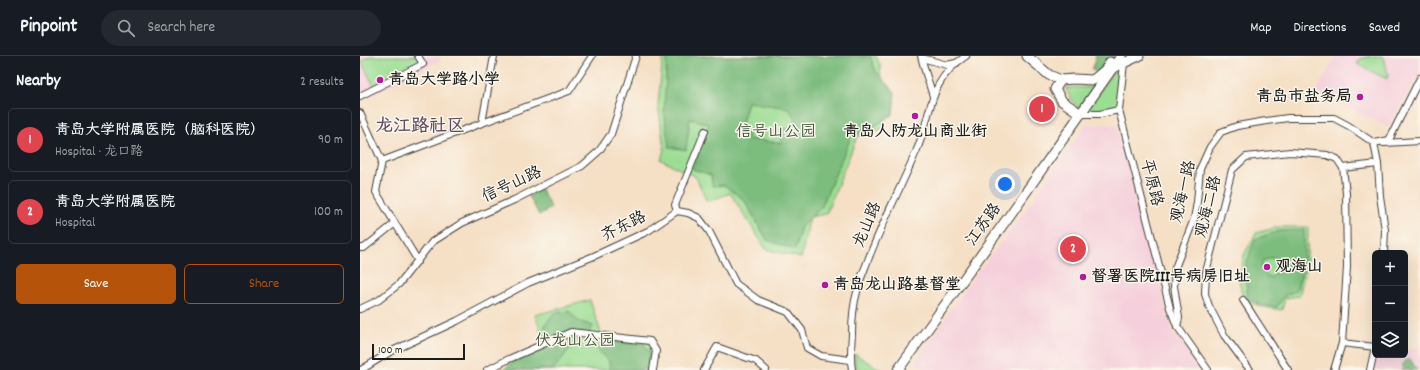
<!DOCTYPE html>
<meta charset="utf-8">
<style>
:root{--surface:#171b24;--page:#242831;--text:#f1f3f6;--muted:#9ea1a6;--line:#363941;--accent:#b45309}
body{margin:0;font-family:Dekko,"LXGW WenKai TC",sans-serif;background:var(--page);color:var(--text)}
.controls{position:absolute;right:12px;bottom:12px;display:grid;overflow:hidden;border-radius:6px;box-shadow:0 4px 16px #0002}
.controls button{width:36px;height:36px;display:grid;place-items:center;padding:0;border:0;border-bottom:1px solid var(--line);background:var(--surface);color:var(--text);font:20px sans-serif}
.scale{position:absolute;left:12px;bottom:10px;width:93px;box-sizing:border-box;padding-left:4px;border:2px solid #1c1c1c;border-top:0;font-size:11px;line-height:14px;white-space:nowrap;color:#1c1c1c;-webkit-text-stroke:3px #fbf7ec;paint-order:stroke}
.you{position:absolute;left:645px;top:128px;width:14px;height:14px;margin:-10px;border:3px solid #fff;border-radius:50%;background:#1a73e8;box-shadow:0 0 0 6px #1a73e833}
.badge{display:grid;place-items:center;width:26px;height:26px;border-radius:50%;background:var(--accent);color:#fff;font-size:13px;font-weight:700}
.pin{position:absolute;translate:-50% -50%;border:2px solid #fff;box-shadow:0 1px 4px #0006}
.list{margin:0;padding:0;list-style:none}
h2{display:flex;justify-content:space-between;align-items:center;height:52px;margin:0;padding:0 16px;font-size:17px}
h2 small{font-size:13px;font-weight:400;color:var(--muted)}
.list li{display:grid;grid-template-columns:26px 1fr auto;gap:12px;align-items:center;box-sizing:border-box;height:64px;margin:0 8px 8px;padding:0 8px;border:1px solid var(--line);border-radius:6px}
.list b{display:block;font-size:15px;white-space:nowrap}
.list p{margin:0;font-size:13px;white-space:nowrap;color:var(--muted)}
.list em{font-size:13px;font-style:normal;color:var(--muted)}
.actions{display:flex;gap:8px;padding:12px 16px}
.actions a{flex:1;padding:9px 0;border:1px solid var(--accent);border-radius:6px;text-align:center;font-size:14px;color:var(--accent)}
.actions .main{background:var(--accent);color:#fff}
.icon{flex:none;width:22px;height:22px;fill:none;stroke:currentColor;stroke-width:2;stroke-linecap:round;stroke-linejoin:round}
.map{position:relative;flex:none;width:1060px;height:314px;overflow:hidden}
header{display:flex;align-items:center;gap:24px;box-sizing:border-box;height:56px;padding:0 20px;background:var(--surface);border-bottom:1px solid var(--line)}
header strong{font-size:19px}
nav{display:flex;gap:22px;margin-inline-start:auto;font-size:14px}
.search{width:280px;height:36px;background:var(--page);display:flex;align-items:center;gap:10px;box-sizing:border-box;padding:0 14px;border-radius:22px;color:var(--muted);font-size:15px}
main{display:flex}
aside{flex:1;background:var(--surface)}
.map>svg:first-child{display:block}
.built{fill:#f5cfdb}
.green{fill:#9bdd93;stroke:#5c7c58}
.forest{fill:#7cbc7d;stroke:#4c6c4c;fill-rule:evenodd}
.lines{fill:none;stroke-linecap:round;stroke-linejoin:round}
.street-casing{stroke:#3d3935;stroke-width:8}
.secondary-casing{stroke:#3d3935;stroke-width:11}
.street{stroke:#fff;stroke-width:6}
.secondary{stroke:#fff;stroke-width:9}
.poi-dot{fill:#b5179e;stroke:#fbf7ec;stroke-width:1.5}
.labels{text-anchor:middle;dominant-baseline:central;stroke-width:3;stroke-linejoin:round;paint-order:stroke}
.poi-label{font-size:16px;font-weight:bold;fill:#1c1c1c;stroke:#fbf7ec;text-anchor:start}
.park-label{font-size:16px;fill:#425640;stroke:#fbf7ec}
.street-label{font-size:16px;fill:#1c1c1c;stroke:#fbf7ec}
.quarter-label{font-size:18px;font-weight:bold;fill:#624d60;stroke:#fbf7ec}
</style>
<header>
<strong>Pinpoint</strong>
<div class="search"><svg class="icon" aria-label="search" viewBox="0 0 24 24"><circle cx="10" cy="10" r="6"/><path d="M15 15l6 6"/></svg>Search here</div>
<nav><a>Map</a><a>Directions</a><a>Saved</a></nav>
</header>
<main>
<aside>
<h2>Nearby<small>2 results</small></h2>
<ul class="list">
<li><span class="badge" style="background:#e0444e">1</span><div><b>青岛大学附属医院（脑科医院）</b><p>Hospital · 龙口路</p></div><em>90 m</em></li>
<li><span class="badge" style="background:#e0444e">2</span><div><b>青岛大学附属医院</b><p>Hospital</p></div><em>100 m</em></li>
</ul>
<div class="actions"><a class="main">Save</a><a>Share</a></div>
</aside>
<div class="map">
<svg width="1060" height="314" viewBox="0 0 1060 314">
<rect width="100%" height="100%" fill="#fbf7ec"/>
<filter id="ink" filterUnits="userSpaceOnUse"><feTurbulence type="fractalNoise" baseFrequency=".025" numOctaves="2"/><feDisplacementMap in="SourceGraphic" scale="8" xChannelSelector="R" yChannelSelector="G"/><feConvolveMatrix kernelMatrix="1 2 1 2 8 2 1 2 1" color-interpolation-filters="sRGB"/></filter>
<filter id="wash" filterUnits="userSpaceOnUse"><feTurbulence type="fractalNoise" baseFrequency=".012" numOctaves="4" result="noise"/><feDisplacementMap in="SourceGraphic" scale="16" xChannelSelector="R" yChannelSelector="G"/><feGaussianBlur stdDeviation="0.9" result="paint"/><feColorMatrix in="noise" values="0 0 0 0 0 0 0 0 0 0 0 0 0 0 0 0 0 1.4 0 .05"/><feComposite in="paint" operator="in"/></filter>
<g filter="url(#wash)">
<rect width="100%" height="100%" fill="#f5dfc5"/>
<g class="built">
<path d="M0,0H79L81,4L0,45Z"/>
<path d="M976,0H1060V17L1029,72L956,35Z"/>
<path d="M726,68L757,69L814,280L815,283L819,281L842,314H568L554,307L611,225L660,162Z"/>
<path d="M1060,291V314H1013L1016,299H1045V293L1047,295Z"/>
</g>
<g class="green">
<path d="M10,0H58L63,8L15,32L1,5Z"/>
<path d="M303,0H516L520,9L524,72L497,81L466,158L450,161L441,202L406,193L370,137L347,146L336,121L301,104L304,93L298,48Z"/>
<path d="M1010,0H1022L1024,1L1028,19L1027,23L997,8L999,4Z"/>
<path d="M761,14L758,52L740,55L725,56L753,16Z"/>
<path d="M734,31L718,53L705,32Z"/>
<path d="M918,171H948L947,208L939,240L925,242L922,254L902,251L883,244L879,224L884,199L896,177Z"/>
<path d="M230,244L241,277L294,288L291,314H143L188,293L175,259Z"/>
<path d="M495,298L521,314H497L495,306Z"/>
</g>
<g class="forest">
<path d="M307,0H510L516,15L535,36L533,58L512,72L491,81L461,152L441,171L435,194L407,184L384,144L364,129L352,130L351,119L332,113L349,68L330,63L326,94L309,91L304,56ZM388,46L428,52L436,63L433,72L423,73L421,87L389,83L382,67Z"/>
<path d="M735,0H754L748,9L737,17L732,13L736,4Z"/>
<path d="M181,133L191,152L179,159L169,140Z"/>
<path d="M944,174V211L936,235L924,240L917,251L901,249L888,243L884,214L895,183L919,175ZM913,201L918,204L917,215L912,221H908C903,216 900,212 903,205Z"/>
<path d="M209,255L218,265L233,270C229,281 220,281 213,289C205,297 201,307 192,314H143L155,304L176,295L184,289L185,269L194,257Z"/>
<path d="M246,285L284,288L290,297L287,314H249V305L237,294Z"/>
<path d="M1050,303L1057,314H1042L1044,305Z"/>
</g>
</g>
<g filter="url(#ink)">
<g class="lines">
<defs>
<g id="street">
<path d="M561,0L565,15L573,40"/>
<path d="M562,2L587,9L596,7"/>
<path d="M764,7L759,54L810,252L817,270L848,314"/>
<path d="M0,40L63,8L58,0"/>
<path d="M0,57L22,105"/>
<path d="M721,58H740L759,54"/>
<path d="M122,67L134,0"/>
<path d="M1014,87L1029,84L1060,22"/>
<path d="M1024,87L1060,85"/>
<path d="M22,105L122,67L209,35L232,0"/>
<path d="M22,105L16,136L58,205"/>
<path d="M983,112L1018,108"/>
<path d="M317,155L315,149L345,75"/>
<path d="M0,192H4L34,168"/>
<path d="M883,244L928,314"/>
<path d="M0,253L19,244L39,228L72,186L102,167L154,144L222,110L239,95L251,78L276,0"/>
<path d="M817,270L819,262L814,230L815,212L834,163L837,146L840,113L850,91L861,76L877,70L906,65L928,62H974L989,70L1014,87L1018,108L1020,140L1025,174L1024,197"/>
<path d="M982,287L1015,291"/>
<path d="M1,314L30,296L97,265L168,227L234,200L288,175L317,155L328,157L339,162L349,175L376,228L398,244L428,256L442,274L447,292L461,300L490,304"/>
<path d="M127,314L149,303L211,276L290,285L296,295L293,314"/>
<path d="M344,314L357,291L396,305L406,314"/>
<path d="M492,314C490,302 491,290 492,278C492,264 493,250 497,236C499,225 504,215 508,204C522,167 540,133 556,96C573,58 566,26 606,0"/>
<path d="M890,314L864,279L849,250L845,238L846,216L872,114L886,101L930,96L967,99L977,103L983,112L986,137L987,211L982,287L974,314"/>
<path d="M1010,314L1015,291"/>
</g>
<g id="secondary">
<path d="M667,0L689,19L701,24L714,23L733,24"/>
<path d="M753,12L779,0"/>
<path d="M701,24L695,33L702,45L721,58"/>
<path d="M733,24L745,14L750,6"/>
<path d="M538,314L652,156L761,0"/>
</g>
</defs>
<use href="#street" class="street-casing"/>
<use href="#secondary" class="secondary-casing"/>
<use href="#street" class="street"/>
<use href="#secondary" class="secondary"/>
</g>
</g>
<g class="poi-dot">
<circle cx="20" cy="24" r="4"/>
<circle cx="1000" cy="41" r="4"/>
<circle cx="555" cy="60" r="4"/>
<circle cx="907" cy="211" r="4"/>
<circle cx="723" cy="221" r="4"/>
<circle cx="465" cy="229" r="4"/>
</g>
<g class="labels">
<g class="poi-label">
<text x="28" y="24">青岛大学路小学</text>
<text x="992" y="41" text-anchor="end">青岛市盐务局</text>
<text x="555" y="76" text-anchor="middle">青岛人防龙山商业街</text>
<text x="915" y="211">观海山</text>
<text x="731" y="221">督署医院III号病房旧址</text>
<text x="473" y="229">青岛龙山路基督堂</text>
</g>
<g class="park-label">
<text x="416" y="76">信号山公园</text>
<text x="215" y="285">伏龙山公园</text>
</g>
<g class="street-label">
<text transform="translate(791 127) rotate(76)">平原路</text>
<text transform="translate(152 129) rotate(-25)">信号山路</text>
<text transform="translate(824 136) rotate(-77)">观海一路</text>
<text transform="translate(849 151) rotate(-76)">观海二路</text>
<text transform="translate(508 169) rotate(-67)">龙山路</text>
<text transform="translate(624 169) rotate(-54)">江苏路</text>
<text transform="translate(264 171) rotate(-27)">齐东路</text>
</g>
<g class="quarter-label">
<text x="60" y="71">龙江路社区</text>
</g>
</g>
</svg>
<div class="controls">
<button>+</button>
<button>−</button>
<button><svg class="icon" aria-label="layers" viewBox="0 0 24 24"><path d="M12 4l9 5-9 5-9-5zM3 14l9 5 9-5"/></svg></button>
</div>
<div class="scale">100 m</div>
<div class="you"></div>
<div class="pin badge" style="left:682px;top:53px;background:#e0444e">1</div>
<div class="pin badge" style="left:713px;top:193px;background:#e0444e">2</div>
</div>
</main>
